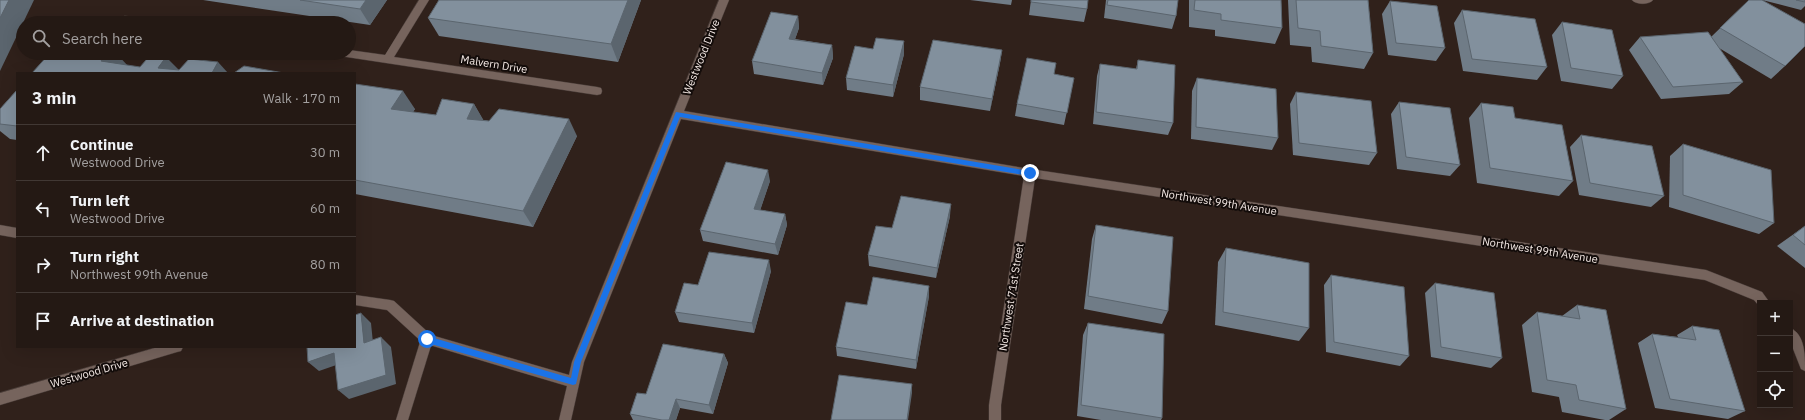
<!DOCTYPE html>
<meta charset="utf-8">
<style>
:root{--surface:#241914;--page:#2c221d;--text:#f1f3f6;--muted:#a3a0a0;--line:#413834}
body{margin:0;font-family:"IBM Plex Sans",sans-serif;background:var(--page);color:var(--text)}
.controls{position:absolute;right:12px;bottom:12px;display:grid;overflow:hidden;border-radius:0px;box-shadow:0 4px 16px #0002}
.controls button{width:36px;height:36px;display:grid;place-items:center;padding:0;border:0;border-bottom:1px solid var(--line);background:var(--surface);color:var(--text);font:20px sans-serif}
.stop{position:absolute;width:12px;height:12px;margin:-9px;border:3px solid #1a73e8;border-radius:50%;background:#fff}
.stop.end{background:#1a73e8;border-color:#fff;box-shadow:0 1px 4px #0008}
.list{margin:0;padding:0;list-style:none}
h2{display:flex;justify-content:space-between;align-items:center;height:52px;margin:0;padding:0 16px;font-size:17px}
h2 small{font-size:13px;font-weight:400;color:var(--muted)}
.list li{display:grid;grid-template-columns:26px 1fr auto;gap:12px;align-items:center;box-sizing:border-box;height:56px;padding:0 16px;border-top:1px solid var(--line)}
.list b{display:block;font-size:15px;white-space:nowrap}
.list p{margin:0;font-size:13px;white-space:nowrap;color:var(--muted)}
.list em{font-size:13px;font-style:normal;color:var(--muted)}
.icon{flex:none;width:22px;height:22px;fill:none;stroke:currentColor;stroke-width:2;stroke-linecap:round;stroke-linejoin:round}
.map{position:relative;flex:none;width:1805px;height:420px;overflow:hidden}
.search{position:absolute;background:var(--surface);box-shadow:0 4px 16px #0002;left:16px;top:16px;width:340px;height:44px;display:flex;align-items:center;gap:10px;box-sizing:border-box;padding:0 14px;border-radius:22px;color:var(--muted);font-size:15px}
.panel{position:absolute;background:var(--surface);box-shadow:0 4px 16px #0002;left:16px;top:72px;width:340px;height:276px;border-radius:0px}
.map>svg:first-child{display:block}
.lines{fill:none;stroke-linecap:round;stroke-linejoin:round}
.service-casing{stroke:#483c38;stroke-width:1}
.minor-casing{stroke:#483c38;stroke-width:1}
.service{fill:#76645d;fill-rule:evenodd}
.minor{fill:#76645d;fill-rule:evenodd}
.wall{fill:#707c87}
.shaded-wall{fill:#5b656e}
.building{fill:#82909d;stroke:#5b656e}
.route{fill:#1a73e8}
.labels{text-anchor:middle;dominant-baseline:central;stroke-width:4;stroke-linejoin:round;paint-order:stroke}
.street-label{font-size:11px;fill:#f6ebe7;stroke:#130c0a}
</style>
<div class="map">
<svg width="1805" height="420" viewBox="0 0 1805 420">
<rect width="100%" height="100%" fill="#30211b"/>
<g class="lines">
<defs>
<path id="service" d="M427,334L431,335L433,339L408,420H396L421,339L423,335Z"/>
<g id="minor">
<path d="M419,0H429L394,57L597,87L601,88L602,91L601,94L597,95L340,56L338,53H349V50L385,55Z"/>
<path d="M719,0H729L684,111L1030,169L1706,270L1762,292L1770,303H1760V307L1754,300L1705,280L1035,178L1001,405V420H989V405L1024,176L681,119L584,362L571,420H559L567,386L423,343L387,310L355,305V295L390,300L394,301L431,335L569,375L572,362Z"/>
<path d="M1632,0H1653C1649,5 1636,5 1632,0Z"/>
<path d="M125,16L145,19L150,23H122L120,20Z"/>
<path d="M0,225L17,228V238L0,235Z"/>
<path d="M1790,328C1805,334 1805,355 1805,371L1801,369L1790,341Z"/>
<path d="M158,347H183L181,351L177,352L0,405V393Z"/>
</g>
</defs>
<use href="#service" class="service-casing"/>
<use href="#minor" class="minor-casing"/>
<use href="#service" class="service"/>
<use href="#minor" class="minor"/>
</g>
<g class="wall">
<path d="M203,0H387L370,25Z"/>
<path d="M439,0H641L618,62L439,36L428,18Z"/>
<path d="M970,0H1012L1011,5Z"/>
<path d="M1031,0L1087,9L1084,22L1029,15Z"/>
<path d="M1106,0H1178L1176,16L1172,29L1104,18Z"/>
<path d="M1189,0H1281L1282,28L1275,44L1215,36V30L1189,27Z"/>
<path d="M1288,0H1368L1373,53L1364,69L1312,62L1311,47L1290,45Z"/>
<path d="M1749,0H1805V6L1801,10L1762,0L1785,66L1771,79L1719,48L1743,82L1729,94L1661,99L1629,50L1640,37H1711Z"/>
<path d="M1390,1L1445,48L1436,61L1388,55L1382,14Z"/>
<path d="M1462,10L1547,67L1537,80L1463,71L1454,23Z"/>
<path d="M798,16L799,28L795,39L832,45L833,58L823,85L754,74L752,61Z"/>
<path d="M1562,22L1623,76L1612,89L1561,81L1552,35Z"/>
<path d="M1002,50L1000,63L990,111L920,100V87Z"/>
<path d="M904,54L893,97L847,90L846,78Z"/>
<path d="M1138,60L1173,123L1168,135L1093,124L1097,76L1100,64L1136,69Z"/>
<path d="M1054,74L1074,78L1064,125L1015,116L1017,104Z"/>
<path d="M1197,78L1278,138L1272,150L1191,139L1192,91Z"/>
<path d="M355,84L415,109L413,112L436,115L474,104L483,120L577,136L533,227L355,194Z"/>
<path d="M17,90V140L10,139L0,131V109Z"/>
<path d="M1296,92L1377,153L1369,165L1293,155L1290,104Z"/>
<path d="M1399,102L1460,165L1450,176L1397,169L1391,114Z"/>
<path d="M1481,103L1515,118L1573,181L1559,196L1477,183L1469,118Z"/>
<path d="M1581,135L1664,196L1651,207L1579,195L1570,147Z"/>
<path d="M1683,144L1774,223L1759,234L1669,207L1670,156Z"/>
<path d="M770,181L760,210L785,214L787,225L778,255L703,241L700,230Z"/>
<path d="M950,216L936,278L869,266L868,255L892,228Z"/>
<path d="M1096,225L1168,311L1162,324L1084,309L1092,239Z"/>
<path d="M1805,226V268L1777,246Z"/>
<path d="M1226,248L1309,328L1299,341L1215,325L1218,262Z"/>
<path d="M771,271L754,333L679,322L675,312L698,285Z"/>
<path d="M1331,275L1409,356L1400,366L1326,352L1324,285Z"/>
<path d="M1435,283L1502,358L1491,368L1431,357L1425,293Z"/>
<path d="M929,286V296L916,369L837,356L836,347L867,305Z"/>
<path d="M1577,305L1626,409L1609,420H1605L1562,412L1559,397L1532,392L1522,325L1537,312L1562,316Z"/>
<path d="M1088,323L1162,418L1161,420H1101L1077,416L1083,335Z"/>
<path d="M1692,326L1745,411L1728,419L1655,408L1638,343L1652,334L1678,337L1677,335Z"/>
<path d="M724,354L728,363L713,414L680,408L676,420H633L630,414L646,394Z"/>
</g>
<g class="shaded-wall">
<path d="M9,0H34L0,71V18Z"/>
<path d="M366,0H387L370,25L360,9Z"/>
<path d="M628,0H641L618,62L611,44Z"/>
<path d="M798,16L799,28L791,51L789,39Z"/>
<path d="M904,41V54L893,97V85Z"/>
<path d="M832,45L833,58L823,85L822,73Z"/>
<path d="M1002,50L1000,63L990,111L992,99Z"/>
<path d="M107,53H116L128,66L101,61Z"/>
<path d="M166,57L182,73L158,68Z"/>
<path d="M218,62L228,73H212Z"/>
<path d="M403,91L415,109L403,127L391,109Z"/>
<path d="M474,104L484,121L467,119Z"/>
<path d="M569,119L577,136L533,227L523,211Z"/>
<path d="M768,170L770,181L757,220L754,209Z"/>
<path d="M951,204L950,216L936,278L937,268Z"/>
<path d="M785,214L787,225L778,255L775,244Z"/>
<path d="M769,260L771,271L754,333L752,323Z"/>
<path d="M929,286V296L916,369V360Z"/>
<path d="M361,313L371,323L374,353L364,343Z"/>
<path d="M381,337L391,347L396,384L349,399L338,390Z"/>
<path d="M334,353L345,362L319,371L308,362Z"/>
<path d="M724,354L728,363L713,414L709,405Z"/>
<path d="M912,384V393L908,420H907Z"/>
<path d="M676,399L680,408L676,420H669Z"/>
</g>
<g class="building">
<path d="M0,0H9L0,18Z"/>
<path d="M300,0H366L360,9Z"/>
<path d="M439,0H628L611,44L428,18Z"/>
<path d="M1031,0H1088L1087,9L1031,2Z"/>
<path d="M1108,0H1178L1176,16L1107,5Z"/>
<path d="M1195,0H1281L1282,28L1221,20V14L1194,10Z"/>
<path d="M1296,0H1368L1373,53L1321,46L1320,31L1298,28Z"/>
<path d="M1749,0H1762L1805,24V46L1785,66L1720,28Z"/>
<path d="M1796,0H1805V2Z"/>
<path d="M1390,1L1437,6L1445,48L1396,43Z"/>
<path d="M1462,10L1535,19L1547,67L1472,59Z"/>
<path d="M771,12L798,16L789,39L832,45L822,73L752,61Z"/>
<path d="M1562,22L1612,30L1623,76L1571,68Z"/>
<path d="M1708,32L1743,82L1673,87L1640,37Z"/>
<path d="M876,38L904,41L893,85L846,78L855,46L873,49Z"/>
<path d="M933,40L1002,50L992,99L920,87Z"/>
<path d="M50,53H107L101,61L140,67L152,53L166,57L158,68L179,70L189,59L218,62L212,73H32Z"/>
<path d="M1027,58L1056,63L1054,74L1074,78L1067,113L1017,104Z"/>
<path d="M1138,60L1175,65L1173,123L1096,112L1100,64L1137,69Z"/>
<path d="M244,66L284,73H234Z"/>
<path d="M1197,78L1276,89L1278,138L1196,127Z"/>
<path d="M355,84L403,91L391,109L436,115L442,99L474,104L467,119L489,121L499,109L569,119L523,211L355,180Z"/>
<path d="M17,90V126L0,124V109Z"/>
<path d="M1296,92L1371,101L1377,153L1299,143Z"/>
<path d="M1399,102L1450,108L1460,165L1406,157Z"/>
<path d="M1481,103L1513,107L1515,118L1562,125L1573,181L1490,168Z"/>
<path d="M1581,135L1652,146L1664,196L1590,183Z"/>
<path d="M1683,144L1771,170L1774,223L1683,195Z"/>
<path d="M726,162L768,170L754,209L785,214L775,244L700,230Z"/>
<path d="M901,196L951,204L937,268L868,255L876,226L892,228Z"/>
<path d="M1096,225L1173,237L1168,311L1088,296Z"/>
<path d="M1805,226V245L1793,235Z"/>
<path d="M1226,248L1309,263V328L1223,312Z"/>
<path d="M709,252L769,260L752,323L675,312L684,283L698,285Z"/>
<path d="M1331,275L1404,287L1409,356L1334,342Z"/>
<path d="M873,277L929,286L916,360L836,347L846,302L867,305Z"/>
<path d="M1435,283L1494,293L1502,358L1441,347Z"/>
<path d="M1577,305L1606,310L1626,409L1579,400L1576,385L1547,380L1537,312L1580,319Z"/>
<path d="M361,313L364,343L381,337L386,375L338,390L334,353L308,362L307,347H355V315Z"/>
<path d="M1088,323L1164,334L1162,418L1081,405Z"/>
<path d="M1692,326L1719,330L1745,411L1670,399L1652,334L1696,340Z"/>
<path d="M663,344L724,354L709,405L676,399L669,420H662L630,414L637,393L646,394Z"/>
<path d="M839,375L912,384L907,420H831Z"/>
</g>
<path class="route" d="M676,112L1030,171L1033,173L1030,176L680,117L581,362L576,384L573,385L424,342V337L427,336L571,378L574,362Z"/>
<g class="labels">
<g class="street-label">
<text transform="translate(701 57) rotate(-68)">Westwood Drive</text>
<text transform="translate(494 64) rotate(9)">Malvern Drive</text>
<text transform="translate(1219 202) rotate(9)">Northwest 99th Avenue</text>
<text transform="translate(1540 250) rotate(9)">Northwest 99th Avenue</text>
<text transform="translate(1011 297) rotate(-81)">Northwest 71st Street</text>
<text transform="translate(89 373) rotate(-16)">Westwood Drive</text>
</g>
</g>
</svg>
<div class="controls">
<button>+</button>
<button>−</button>
<button><svg class="icon" aria-label="locate" viewBox="0 0 24 24"><circle cx="12" cy="12" r="6"/><path d="M12 2v4M12 18v4M2 12h4M18 12h4"/></svg></button>
</div>
<div class="stop" style="left:427px;top:339px"></div>
<div class="stop end" style="left:1030px;top:173px"></div>
<div class="search"><svg class="icon" aria-label="search" viewBox="0 0 24 24"><circle cx="10" cy="10" r="6"/><path d="M15 15l6 6"/></svg>Search here</div>
<section class="panel">
<h2>3 min<small>Walk · 170 m</small></h2>
<ul class="list">
<li><svg class="icon" aria-label="ahead" viewBox="0 0 24 24"><path d="M12 20V5M6 11l6-6 6 6"/></svg><div><b>Continue</b><p>Westwood Drive</p></div><em>30 m</em></li>
<li><svg class="icon" aria-label="left" viewBox="0 0 24 24"><path d="M17 20v-9H6M10 6l-5 5 5 5"/></svg><div><b>Turn left</b><p>Westwood Drive</p></div><em>60 m</em></li>
<li><svg class="icon" aria-label="right" viewBox="0 0 24 24"><path d="M7 20v-9h11M14 6l5 5-5 5"/></svg><div><b>Turn right</b><p>Northwest 99th Avenue</p></div><em>80 m</em></li>
<li><svg class="icon" aria-label="arrive" viewBox="0 0 24 24"><path d="M6 21V4h12l-3 4 3 4H6"/></svg><div><b>Arrive at destination</b></div></li>
</ul>
</section>
</div>
